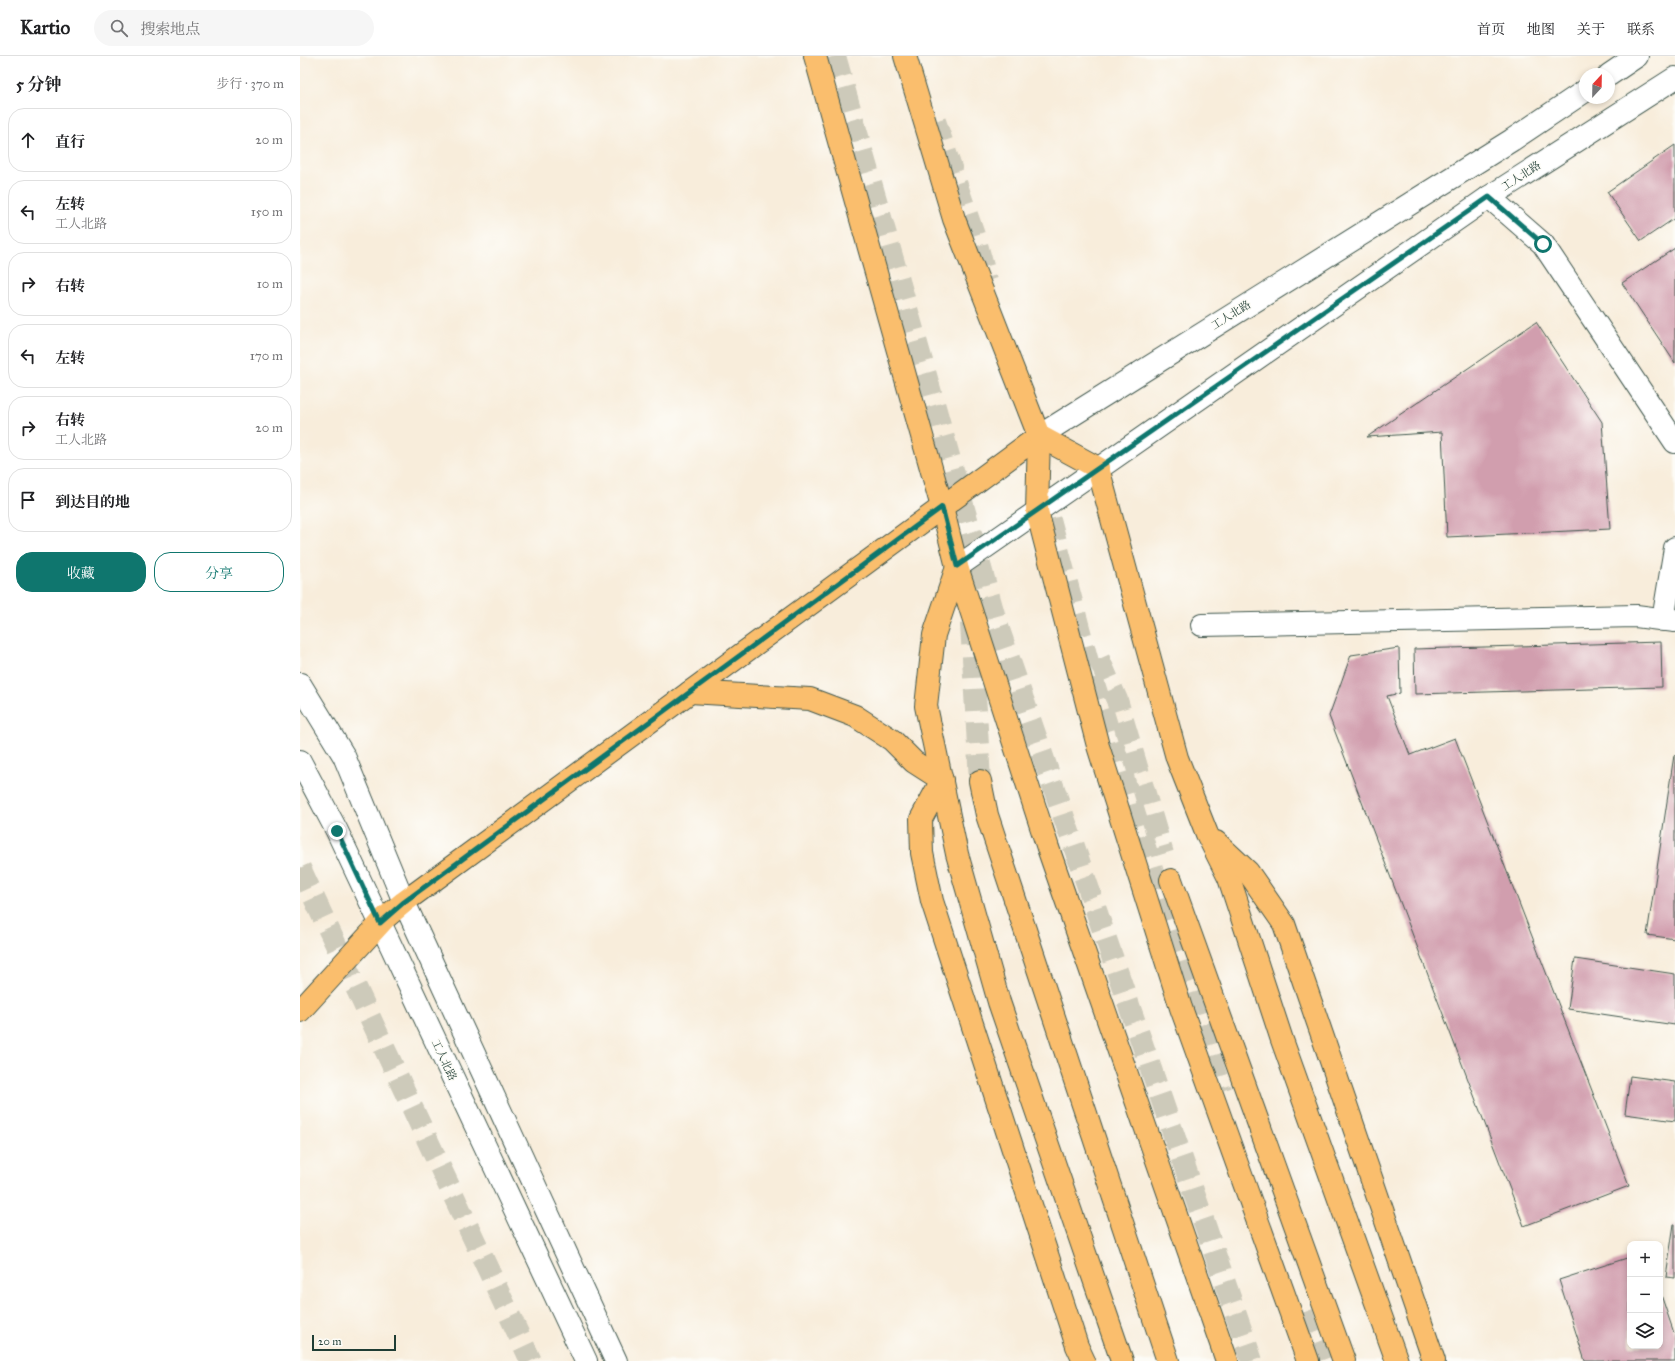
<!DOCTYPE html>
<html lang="zh">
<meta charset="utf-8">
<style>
:root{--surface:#fff;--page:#f6f6f6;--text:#202124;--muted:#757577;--line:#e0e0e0;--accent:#0f766e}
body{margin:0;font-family:"IM FELL Great Primer","Noto Serif SC",serif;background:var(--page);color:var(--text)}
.controls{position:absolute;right:12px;bottom:12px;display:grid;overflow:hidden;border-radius:8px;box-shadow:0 2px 6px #0003}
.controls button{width:36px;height:36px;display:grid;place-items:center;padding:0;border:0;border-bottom:1px solid var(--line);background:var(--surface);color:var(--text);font:20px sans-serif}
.compass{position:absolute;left:1279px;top:12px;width:36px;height:36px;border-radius:50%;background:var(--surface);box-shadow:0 2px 6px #0003;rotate:22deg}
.scale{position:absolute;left:12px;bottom:10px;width:84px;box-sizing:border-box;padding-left:4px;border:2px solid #1f3d34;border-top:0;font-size:11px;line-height:14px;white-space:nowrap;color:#1f3d34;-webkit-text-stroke:3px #fdfcf7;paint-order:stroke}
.stop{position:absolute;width:12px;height:12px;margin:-9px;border:3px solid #0f766e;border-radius:50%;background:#fff}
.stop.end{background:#0f766e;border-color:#fff;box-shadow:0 1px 4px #0008}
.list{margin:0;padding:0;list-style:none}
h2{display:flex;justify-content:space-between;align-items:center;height:52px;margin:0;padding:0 16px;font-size:17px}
h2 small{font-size:13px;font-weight:400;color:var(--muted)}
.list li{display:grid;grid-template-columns:26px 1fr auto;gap:12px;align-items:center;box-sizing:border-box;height:64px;margin:0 8px 8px;padding:0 8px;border:1px solid var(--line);border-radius:16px}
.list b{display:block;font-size:15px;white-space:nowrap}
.list p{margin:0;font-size:13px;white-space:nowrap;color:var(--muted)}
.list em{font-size:13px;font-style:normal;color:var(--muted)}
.actions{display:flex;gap:8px;padding:12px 16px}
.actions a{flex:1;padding:9px 0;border:1px solid var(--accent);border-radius:16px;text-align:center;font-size:14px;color:var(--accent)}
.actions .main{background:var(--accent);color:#fff}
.icon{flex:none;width:22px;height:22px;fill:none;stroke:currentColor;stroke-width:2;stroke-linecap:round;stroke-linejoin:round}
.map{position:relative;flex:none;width:1375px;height:1305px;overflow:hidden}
header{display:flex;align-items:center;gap:24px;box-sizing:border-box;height:56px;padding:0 20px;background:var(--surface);border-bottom:1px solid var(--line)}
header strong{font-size:19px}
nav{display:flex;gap:22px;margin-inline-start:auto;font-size:14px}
.search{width:280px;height:36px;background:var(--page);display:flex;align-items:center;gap:10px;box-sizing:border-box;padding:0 14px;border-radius:22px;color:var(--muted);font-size:15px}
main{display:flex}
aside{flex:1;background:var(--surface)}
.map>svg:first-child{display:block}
.building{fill:#d19eae}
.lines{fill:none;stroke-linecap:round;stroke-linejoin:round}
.major-tunnel{stroke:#cdcaba;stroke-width:22;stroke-dasharray:22 11;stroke-linecap:butt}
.highway-tunnel{stroke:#cdcaba;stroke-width:22;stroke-dasharray:22 11;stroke-linecap:butt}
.minor-casing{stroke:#40574d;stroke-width:24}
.major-casing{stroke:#40574d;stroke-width:24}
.highway-casing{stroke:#40574d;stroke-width:24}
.minor{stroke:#fff;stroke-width:22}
.major{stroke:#fabe6d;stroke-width:22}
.highway{stroke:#fabe6d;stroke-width:22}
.route{stroke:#0f766e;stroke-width:5}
.labels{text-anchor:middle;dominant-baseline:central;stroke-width:3;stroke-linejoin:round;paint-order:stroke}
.street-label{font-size:11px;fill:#1f3d34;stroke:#fdfcf7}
</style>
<header>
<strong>Kartio</strong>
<div class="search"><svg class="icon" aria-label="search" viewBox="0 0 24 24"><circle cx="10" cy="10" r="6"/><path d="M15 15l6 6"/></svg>搜索地点</div>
<nav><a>首页</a><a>地图</a><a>关于</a><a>联系</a></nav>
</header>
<main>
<aside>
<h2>5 分钟<small>步行 · 370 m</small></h2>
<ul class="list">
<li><svg class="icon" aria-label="ahead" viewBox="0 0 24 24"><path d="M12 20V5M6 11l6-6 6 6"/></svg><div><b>直行</b></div><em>20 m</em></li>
<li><svg class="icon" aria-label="left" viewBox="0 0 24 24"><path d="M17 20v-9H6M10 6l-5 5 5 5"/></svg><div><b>左转</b><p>工人北路</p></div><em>150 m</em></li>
<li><svg class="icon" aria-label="right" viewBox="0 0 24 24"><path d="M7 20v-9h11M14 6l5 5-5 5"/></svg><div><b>右转</b></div><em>10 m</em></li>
<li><svg class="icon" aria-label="left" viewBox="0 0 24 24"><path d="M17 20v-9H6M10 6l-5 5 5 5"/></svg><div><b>左转</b></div><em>170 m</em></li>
<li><svg class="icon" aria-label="right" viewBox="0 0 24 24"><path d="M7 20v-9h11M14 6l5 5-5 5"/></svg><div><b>右转</b><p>工人北路</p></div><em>20 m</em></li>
<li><svg class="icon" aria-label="arrive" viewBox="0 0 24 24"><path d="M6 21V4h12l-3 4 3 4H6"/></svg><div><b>到达目的地</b></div></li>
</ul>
<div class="actions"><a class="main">收藏</a><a>分享</a></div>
</aside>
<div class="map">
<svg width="1375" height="1305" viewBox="0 0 1375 1305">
<rect width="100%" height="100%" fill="#fdfcf7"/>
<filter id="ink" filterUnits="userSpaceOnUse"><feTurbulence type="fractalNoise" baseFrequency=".025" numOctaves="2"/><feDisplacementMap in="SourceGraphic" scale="8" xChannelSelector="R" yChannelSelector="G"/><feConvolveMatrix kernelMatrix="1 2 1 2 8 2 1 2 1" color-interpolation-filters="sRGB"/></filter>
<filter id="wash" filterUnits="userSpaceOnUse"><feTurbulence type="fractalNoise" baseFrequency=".012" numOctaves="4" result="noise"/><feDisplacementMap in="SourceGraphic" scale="16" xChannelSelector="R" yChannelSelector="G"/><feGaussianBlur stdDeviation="0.9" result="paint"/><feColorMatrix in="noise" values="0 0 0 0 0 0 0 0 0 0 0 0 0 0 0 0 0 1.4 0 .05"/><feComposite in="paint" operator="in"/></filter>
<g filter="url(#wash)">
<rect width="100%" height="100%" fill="#f8eddb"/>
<g id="blocks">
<g class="building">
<path d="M1375,89V162L1341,185L1307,136Z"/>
<path d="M1375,192V307L1322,227Z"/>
<path d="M1236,266L1302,366L1310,473L1147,481L1142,376L1067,381Z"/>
<path d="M1361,586L1362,631L1115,638L1114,593Z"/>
<path d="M1099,592L1100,637L1087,640L1110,699L1155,682L1329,1130L1224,1170L1029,660L1051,599Z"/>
<path d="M1374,699H1375V883L1347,879Z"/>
<path d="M1275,903L1375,918V969L1268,953Z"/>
<path d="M1330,1020L1375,1026V1065L1325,1058Z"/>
<path d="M1374,1168H1375V1222L1366,1221Z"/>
<path d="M1330,1201V1290H1360V1236L1375,1280V1305H1285L1259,1224Z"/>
</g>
</g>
</g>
<g filter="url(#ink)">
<use href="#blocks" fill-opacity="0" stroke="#40574d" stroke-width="1"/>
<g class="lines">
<path class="major-tunnel" d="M0,812L231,1305"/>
<g class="highway-tunnel">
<path d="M535,0L696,565L952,1305"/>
<path d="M635,65L676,185L687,225"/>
<path d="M750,463L792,621L921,1035"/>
<path d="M671,567L680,725"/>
<path d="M799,603L817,644L863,798"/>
<path d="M1002,1257L1020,1305"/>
</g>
<defs>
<g id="minor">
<path d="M1309,19L1337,0"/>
<path d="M1189,141L1243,188L1375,386"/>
<path d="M739,380L1212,84L1285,35"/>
<path d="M657,511L1189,141L1375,22"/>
<path d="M1363,564L1375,492"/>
<path d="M902,569L1336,560L1375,565"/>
<path d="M0,628L44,700L104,846L316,1305"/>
<path d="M0,705L37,775L286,1305"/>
</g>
<g id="major">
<path d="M515,0L642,451L657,511L748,792L927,1305"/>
<path d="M605,0L654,163L739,380L737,455L798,690L881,952L1008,1305"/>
<path d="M0,955L85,862L104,846L739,380"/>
</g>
<g id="highway">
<path d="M739,380L798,412L877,702L907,778L929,822L982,984L1097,1305"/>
<path d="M657,511L634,579L626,650L657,798L699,946L822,1305"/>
<path d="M390,636L510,643L555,660L592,684L614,706L642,724L621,763L622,797L632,845L777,1290L784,1305"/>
<path d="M680,725L687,759L868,1305"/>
<path d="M916,786L948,816L984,868L1134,1305"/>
<path d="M871,824L1044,1305"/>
</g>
</defs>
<use href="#minor" class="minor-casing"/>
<use href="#major" class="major-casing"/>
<use href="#highway" class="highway-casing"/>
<use href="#minor" class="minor"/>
<use href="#major" class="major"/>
<use href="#highway" class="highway"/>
</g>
</g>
<g class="lines" filter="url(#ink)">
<path class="route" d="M37,775L80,867L104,846L642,451L657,510L1189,141L1243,188"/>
</g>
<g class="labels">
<g class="street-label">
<text transform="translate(1221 120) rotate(-33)">工人北路</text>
<text transform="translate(931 259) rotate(-32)">工人北路</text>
<text transform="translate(144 1004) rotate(65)">工人北路</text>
</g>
</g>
</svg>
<div class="controls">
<button>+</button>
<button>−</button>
<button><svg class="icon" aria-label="layers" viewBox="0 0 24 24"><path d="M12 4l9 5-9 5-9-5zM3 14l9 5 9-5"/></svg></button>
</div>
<svg class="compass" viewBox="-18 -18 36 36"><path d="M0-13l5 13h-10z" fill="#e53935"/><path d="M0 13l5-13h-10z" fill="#757577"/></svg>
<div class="scale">20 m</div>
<div class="stop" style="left:1243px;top:188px"></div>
<div class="stop end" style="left:37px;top:775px"></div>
</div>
</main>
